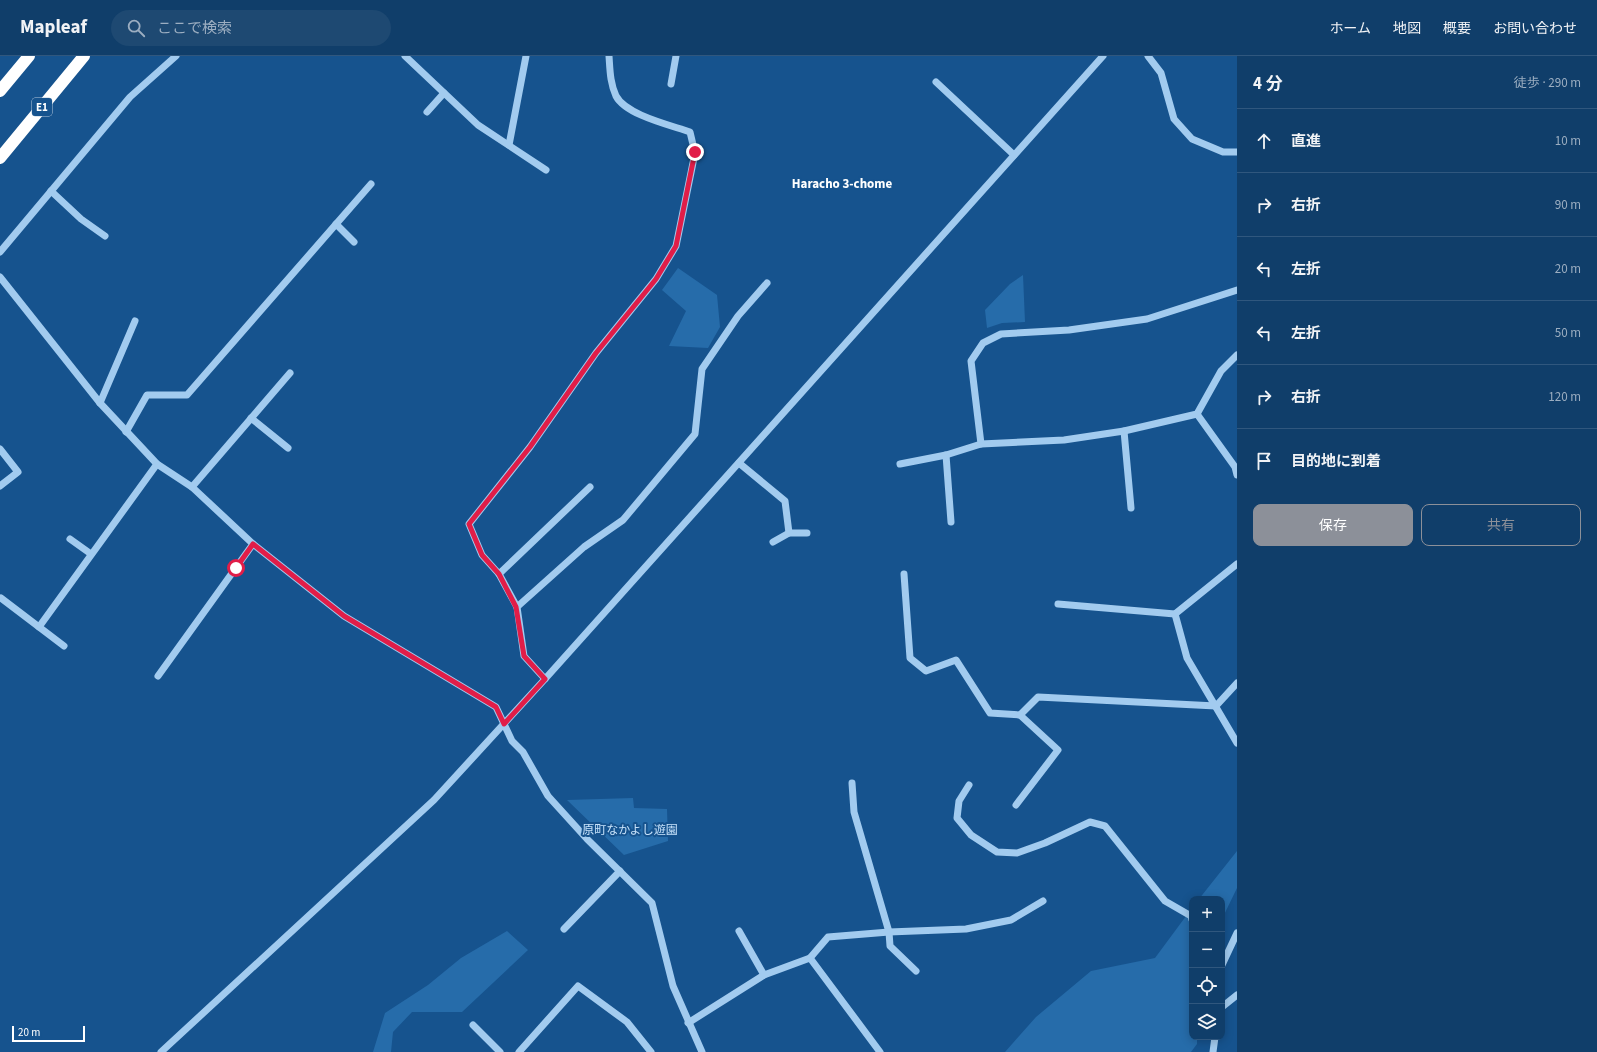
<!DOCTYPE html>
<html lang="ja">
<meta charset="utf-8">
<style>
:root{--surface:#103e6a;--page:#1e4972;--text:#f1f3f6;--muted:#9caec1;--line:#30577e;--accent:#8c9099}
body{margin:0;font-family:"Source Sans 3","Noto Sans JP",sans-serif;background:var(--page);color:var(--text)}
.controls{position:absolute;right:12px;bottom:12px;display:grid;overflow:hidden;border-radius:8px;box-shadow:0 2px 10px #0003}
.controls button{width:36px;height:36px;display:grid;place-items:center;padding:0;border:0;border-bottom:1px solid var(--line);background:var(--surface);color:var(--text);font:20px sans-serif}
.scale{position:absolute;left:12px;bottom:10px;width:73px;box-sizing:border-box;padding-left:4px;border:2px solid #fff;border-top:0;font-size:11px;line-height:14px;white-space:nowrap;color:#fff;-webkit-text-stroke:3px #16538e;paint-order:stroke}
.stop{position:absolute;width:12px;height:12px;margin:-9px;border:3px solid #e11d48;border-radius:50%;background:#fff}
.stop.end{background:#e11d48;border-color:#fff;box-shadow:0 1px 4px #0008}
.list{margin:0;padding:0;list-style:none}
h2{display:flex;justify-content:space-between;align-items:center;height:52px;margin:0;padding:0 16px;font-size:17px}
h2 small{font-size:13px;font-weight:400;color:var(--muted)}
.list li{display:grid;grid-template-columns:26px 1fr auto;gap:12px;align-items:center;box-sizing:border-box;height:64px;padding:0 16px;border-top:1px solid var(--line)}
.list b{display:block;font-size:15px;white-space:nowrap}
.list em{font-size:13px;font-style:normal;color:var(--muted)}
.actions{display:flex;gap:8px;padding:12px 16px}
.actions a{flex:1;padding:9px 0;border:1px solid var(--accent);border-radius:8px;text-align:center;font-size:14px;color:var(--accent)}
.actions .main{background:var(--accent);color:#fff}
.icon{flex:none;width:22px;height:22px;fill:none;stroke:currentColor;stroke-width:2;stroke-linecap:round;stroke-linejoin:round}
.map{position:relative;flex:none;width:1237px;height:996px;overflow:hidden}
header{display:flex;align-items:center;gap:24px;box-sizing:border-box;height:56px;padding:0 20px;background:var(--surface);border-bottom:1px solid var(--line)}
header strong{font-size:19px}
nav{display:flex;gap:22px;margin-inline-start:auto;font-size:14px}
.search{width:280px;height:36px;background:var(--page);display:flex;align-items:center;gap:10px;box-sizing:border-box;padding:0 14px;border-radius:22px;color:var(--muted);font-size:15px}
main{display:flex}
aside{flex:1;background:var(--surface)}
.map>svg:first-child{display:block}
.green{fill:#266caa}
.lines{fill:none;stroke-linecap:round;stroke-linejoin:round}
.minor{stroke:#a2cbef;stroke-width:7}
.highway{stroke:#fff;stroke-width:12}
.route{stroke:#e11d48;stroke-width:5}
.labels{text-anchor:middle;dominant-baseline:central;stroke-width:4;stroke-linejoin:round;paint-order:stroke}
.shield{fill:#16538e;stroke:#b9cbdd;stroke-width:1}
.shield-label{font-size:11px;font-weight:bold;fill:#fff}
.park-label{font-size:12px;fill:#c8e3fb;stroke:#16538e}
.neighbourhood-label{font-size:13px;font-weight:bold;fill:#fff;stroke:#16538e}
</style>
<header>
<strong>Mapleaf</strong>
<div class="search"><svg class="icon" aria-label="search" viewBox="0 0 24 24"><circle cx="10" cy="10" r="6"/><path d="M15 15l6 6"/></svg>ここで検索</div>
<nav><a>ホーム</a><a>地図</a><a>概要</a><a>お問い合わせ</a></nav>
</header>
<main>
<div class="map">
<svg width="1237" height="996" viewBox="0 0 1237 996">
<rect width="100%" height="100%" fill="#16538e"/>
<g class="green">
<path d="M678,212L717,239L720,271L708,292L669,290L686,255L662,234Z"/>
<path d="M1023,219L1025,266L1002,267L987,272L985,254L1010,228Z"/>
<path d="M633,742L634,752L667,753L668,785L624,799L567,744Z"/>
<path d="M1237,795V832L1222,863V843H1199Z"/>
<path d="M1192,852V981H1197V988L1191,996H1005L1036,961L1091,915L1155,902Z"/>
<path d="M507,875L528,894L462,956H412L393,976L391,996H373L385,957L428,929L461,902Z"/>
</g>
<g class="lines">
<g class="minor">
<path d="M405,0L478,69L546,114"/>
<path d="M1148,0L1161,17L1174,63L1192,83L1223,96H1237"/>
<path d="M936,26L1014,99"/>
<path d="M671,28L676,0"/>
<path d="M427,56L444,37"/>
<path d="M509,89L526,0"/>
<path d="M51,135L81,163L105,180"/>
<path d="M336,168L354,186"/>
<path d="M0,196L130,41L176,0"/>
<path d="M0,221L100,347L157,408L192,431L253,488L344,560L496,651L512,685L523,696L548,740L587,783L652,847L673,930L702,996"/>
<path d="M100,347L135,265"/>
<path d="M1197,358L1235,411L1237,419"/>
<path d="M251,362L288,392"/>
<path d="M1124,375L1131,452"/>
<path d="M126,376L147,339H187L371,128"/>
<path d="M981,388L971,305L983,287L1001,278L1069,274L1147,263L1237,234"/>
<path d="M0,393L18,416L0,430"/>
<path d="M946,399L951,466"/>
<path d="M739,407L785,445L789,477"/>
<path d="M900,408L946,399L981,388L1064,384L1124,375L1197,358L1221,315L1237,299"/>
<path d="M192,431L290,317"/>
<path d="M70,483L91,498"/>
<path d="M773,486L789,477H807"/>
<path d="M499,518L590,431"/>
<path d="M904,518L910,602L926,615L956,604L990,657L1020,659L1058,694L1016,749"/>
<path d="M1,542L64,590"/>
<path d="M1058,548L1175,558L1237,508"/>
<path d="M517,551L584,491L623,464L695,378L702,313L738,260L767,227"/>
<path d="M1175,558L1187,602L1237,687"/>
<path d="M39,571L157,408"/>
<path d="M158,620L253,488"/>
<path d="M545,623L524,600L517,551L499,518L482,499L469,468L530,391L596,297L656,223L676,190L695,97L690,76C670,69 626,59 616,40C610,27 610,14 609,0"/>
<path d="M1020,659L1038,641L1216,650L1237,627"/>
<path d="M852,727L854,756L889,876L890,890L916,915"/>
<path d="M969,729L959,745L957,762L971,779L997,796L1017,797L1045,787L1090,766L1105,770L1165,845L1191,860L1192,864"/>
<path d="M564,873L620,815"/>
<path d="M739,875L764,919"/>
<path d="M810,902L880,996"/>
<path d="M1222,909L1237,877"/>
<path d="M1222,951L1237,939"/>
<path d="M688,967L764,919L810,902L828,881L889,876L966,873L1011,864L1043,845"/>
<path d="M473,969L500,996"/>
<path d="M161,996L434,744L545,623L1103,0"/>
<path d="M519,996L578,930L627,966L651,996"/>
<path d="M1213,996L1215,981"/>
</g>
<g class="highway">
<path d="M0,35L29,0"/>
<path d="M0,102L84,0"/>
</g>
</g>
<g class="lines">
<path class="route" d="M236,512L253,488L344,560L496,651L504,668L545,623L524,600L516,551L499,518L482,499L469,468L530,391L596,297L656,223L676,190L695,96"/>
</g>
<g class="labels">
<rect class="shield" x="32" y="42" width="20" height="18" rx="3"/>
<g class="shield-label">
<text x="42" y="51">E1</text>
</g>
<g class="park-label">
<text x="630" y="774">原町なかよし遊園</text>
</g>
<g class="neighbourhood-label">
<text x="842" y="128">Haracho 3-chome</text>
</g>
</g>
</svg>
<div class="controls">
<button>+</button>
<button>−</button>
<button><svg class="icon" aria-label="locate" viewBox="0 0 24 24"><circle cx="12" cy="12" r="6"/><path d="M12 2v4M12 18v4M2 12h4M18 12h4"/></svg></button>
<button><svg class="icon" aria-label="layers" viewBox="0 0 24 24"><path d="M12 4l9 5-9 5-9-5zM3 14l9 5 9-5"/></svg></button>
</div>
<div class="scale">20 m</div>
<div class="stop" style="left:236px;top:512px"></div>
<div class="stop end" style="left:695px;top:96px"></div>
</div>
<aside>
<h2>4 分<small>徒歩 · 290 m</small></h2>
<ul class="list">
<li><svg class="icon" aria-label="ahead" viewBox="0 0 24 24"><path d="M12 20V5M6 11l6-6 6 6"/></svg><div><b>直進</b></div><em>10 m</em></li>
<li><svg class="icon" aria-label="right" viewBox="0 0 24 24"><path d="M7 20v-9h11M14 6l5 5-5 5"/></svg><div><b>右折</b></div><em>90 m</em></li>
<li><svg class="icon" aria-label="left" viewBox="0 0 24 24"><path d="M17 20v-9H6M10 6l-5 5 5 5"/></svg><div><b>左折</b></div><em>20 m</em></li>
<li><svg class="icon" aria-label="left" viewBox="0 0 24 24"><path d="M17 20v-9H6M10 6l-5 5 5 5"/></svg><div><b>左折</b></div><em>50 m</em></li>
<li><svg class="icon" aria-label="right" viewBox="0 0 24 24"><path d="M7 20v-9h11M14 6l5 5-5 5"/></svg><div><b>右折</b></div><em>120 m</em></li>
<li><svg class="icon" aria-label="arrive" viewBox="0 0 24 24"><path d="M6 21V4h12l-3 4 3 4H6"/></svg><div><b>目的地に到着</b></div></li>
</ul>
<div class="actions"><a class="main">保存</a><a>共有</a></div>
</aside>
</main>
